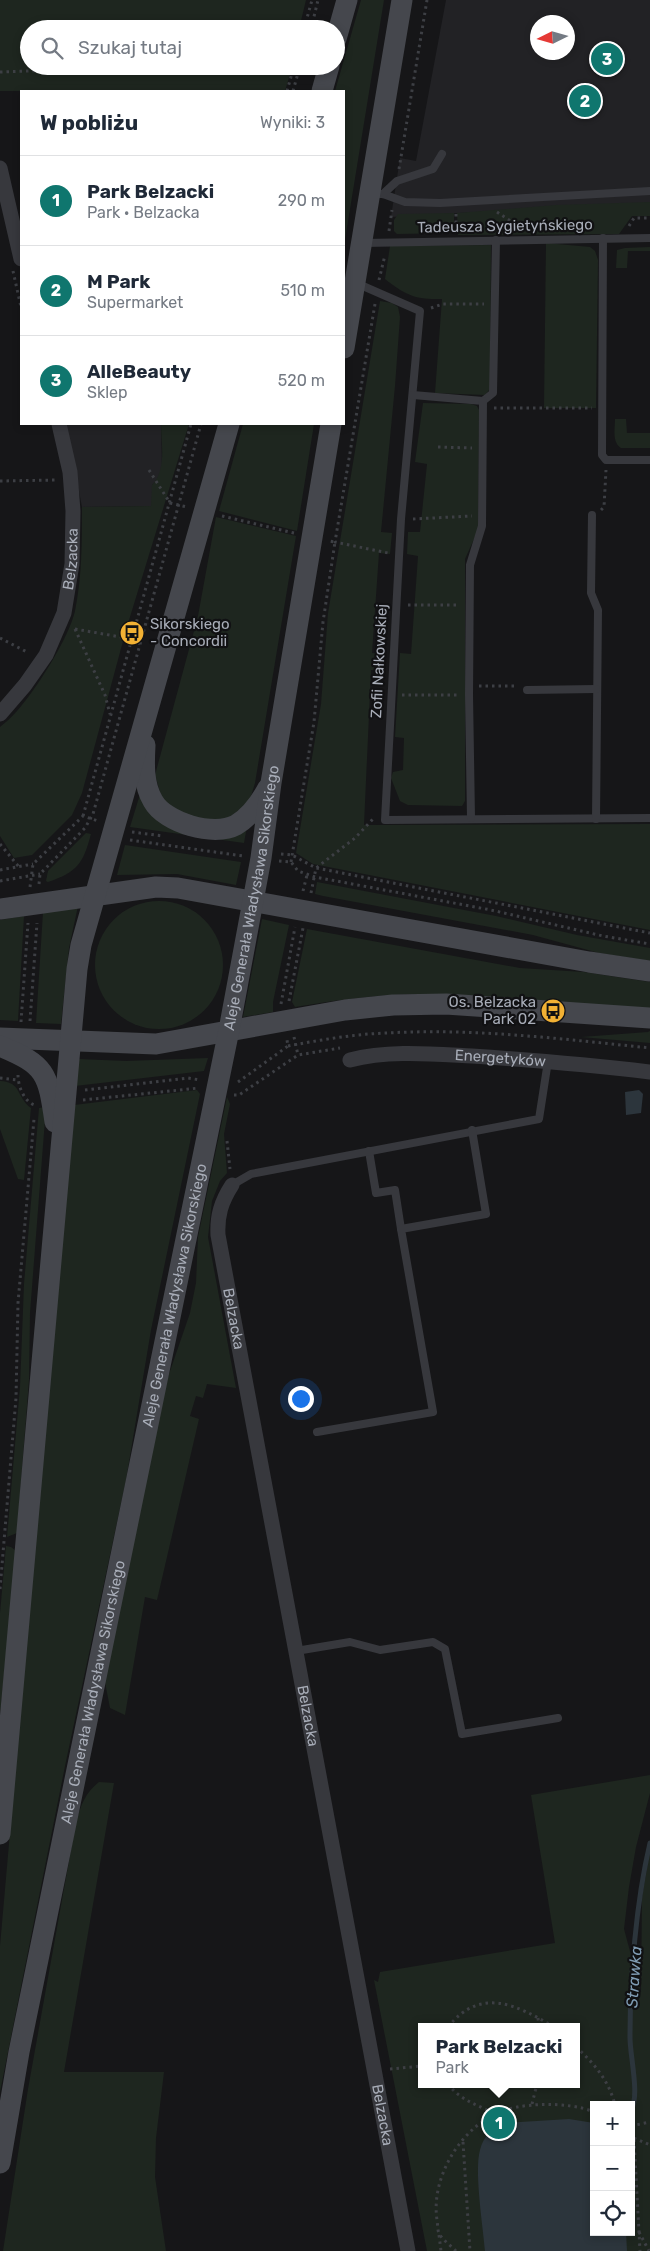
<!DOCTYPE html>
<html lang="pl">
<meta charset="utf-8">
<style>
:root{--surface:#fff;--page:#f6f6f7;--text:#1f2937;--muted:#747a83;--line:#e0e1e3;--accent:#0f766e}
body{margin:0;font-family:Rubik,sans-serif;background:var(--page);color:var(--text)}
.controls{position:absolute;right:15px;bottom:15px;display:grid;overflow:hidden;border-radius:0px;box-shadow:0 2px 8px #0003}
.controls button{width:45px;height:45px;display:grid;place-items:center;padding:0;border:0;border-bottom:1px solid var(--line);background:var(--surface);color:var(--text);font:25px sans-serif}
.compass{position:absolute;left:530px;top:15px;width:45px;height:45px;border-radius:50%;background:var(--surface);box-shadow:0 2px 8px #0003;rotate:265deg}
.you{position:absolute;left:300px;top:1398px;width:18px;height:18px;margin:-12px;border:4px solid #fff;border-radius:50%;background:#1a73e8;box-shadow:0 0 0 8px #1a73e833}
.badge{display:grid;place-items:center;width:32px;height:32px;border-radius:50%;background:var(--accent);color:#fff;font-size:16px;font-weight:700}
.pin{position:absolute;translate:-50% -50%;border:2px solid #fff;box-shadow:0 1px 5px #0006}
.popup{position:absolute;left:418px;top:2023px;width:162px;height:65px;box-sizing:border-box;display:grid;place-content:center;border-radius:0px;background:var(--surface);filter:drop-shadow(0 1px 4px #0005);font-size:16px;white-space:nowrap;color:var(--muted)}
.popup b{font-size:19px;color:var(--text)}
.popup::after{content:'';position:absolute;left:50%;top:100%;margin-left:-10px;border:10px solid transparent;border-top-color:var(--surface)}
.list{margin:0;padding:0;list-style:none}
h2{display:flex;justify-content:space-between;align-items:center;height:65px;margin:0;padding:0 20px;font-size:21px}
h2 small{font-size:16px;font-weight:400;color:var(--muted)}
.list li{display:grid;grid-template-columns:32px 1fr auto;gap:15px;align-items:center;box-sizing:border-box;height:90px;padding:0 20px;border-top:1px solid var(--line)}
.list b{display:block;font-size:19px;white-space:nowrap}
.list p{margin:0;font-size:16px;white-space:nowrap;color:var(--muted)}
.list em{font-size:16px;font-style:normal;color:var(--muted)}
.icon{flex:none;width:28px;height:28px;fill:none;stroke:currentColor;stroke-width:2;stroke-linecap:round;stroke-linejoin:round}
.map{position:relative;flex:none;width:650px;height:2251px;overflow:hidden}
.search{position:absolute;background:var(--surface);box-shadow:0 2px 8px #0003;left:20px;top:20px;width:325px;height:55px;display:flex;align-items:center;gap:12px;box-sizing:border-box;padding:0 18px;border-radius:28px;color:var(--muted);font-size:19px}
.panel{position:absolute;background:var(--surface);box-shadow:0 2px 8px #0003;left:20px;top:90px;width:325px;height:335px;border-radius:0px}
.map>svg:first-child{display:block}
.built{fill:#222225;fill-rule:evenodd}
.green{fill:#1e261f;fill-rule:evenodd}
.water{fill:#2c353c}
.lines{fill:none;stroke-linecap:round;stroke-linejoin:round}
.stream{stroke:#2c353c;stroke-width:5}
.path{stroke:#3d3f44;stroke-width:3;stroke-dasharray:2.5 4;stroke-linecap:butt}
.lane{stroke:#37383d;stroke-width:8}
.street{stroke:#37383d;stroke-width:15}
.secondary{stroke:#45474d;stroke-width:21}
.labels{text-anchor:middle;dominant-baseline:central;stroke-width:4.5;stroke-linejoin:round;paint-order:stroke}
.street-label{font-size:15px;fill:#a8adb8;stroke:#111113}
.poi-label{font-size:15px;fill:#a8adb8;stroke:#111113;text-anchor:start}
.water-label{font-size:16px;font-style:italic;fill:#7f9bb3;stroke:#111113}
</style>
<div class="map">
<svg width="650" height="2251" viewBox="0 0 650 2251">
<rect width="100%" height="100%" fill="#161618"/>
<g class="built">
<path d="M446,0H650V216L532,217L495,211L391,217L400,158L416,161ZM538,22H568V52H538Z"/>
<path d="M66,424H161L162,469L157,480L152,485V506L82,507Z"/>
</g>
<g class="green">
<path d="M0,0H306L299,29H29V66H289L287,74H290L285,91H0Z"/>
<path d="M361,0H384L344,246V91H335Z"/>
<path d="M650,202V216H632L619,234L458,235L457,213L556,205Z"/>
<path d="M454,213V233L397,234L394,231V220L398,214Z"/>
<path d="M546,243L590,247L595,251L598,260L596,408H544Z"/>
<path d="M491,245L490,389L485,395L435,393L442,299C416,300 405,295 385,279L390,246Z"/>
<path d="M650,247V251H628L627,268H616L617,250L625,248Z"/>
<path d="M380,301L392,303L398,307L400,317L395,386L381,532L392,533L390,554L379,553L372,653L384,654L383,670H371L364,825L650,824V930L313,864L296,853L321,704L328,613Z"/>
<path d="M423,403L471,404L477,406L479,410L478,530L465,559V801L462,806L408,805L400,801L391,778L393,772L403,770L404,738L395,737L400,653L411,654L418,556L407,554L408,532H420L427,464L415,462Z"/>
<path d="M615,419H626L627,433H650V448H621C612,442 615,429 615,419Z"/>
<path d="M161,424H189L126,630L82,793L72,815L32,855L14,858L0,836V727C6,722 12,717 17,711C35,691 69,638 75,611C82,577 82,542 82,507L151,506L152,485C167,470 161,443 161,424Z"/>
<path d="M243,424H314L297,531L219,511Z"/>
<path d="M216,517L296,536L255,783L249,803L224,821L195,819L163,802L155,775L198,616Z"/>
<path d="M141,791L152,813L247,826L244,843L130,827Z"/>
<path d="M86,833L91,834C83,864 77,872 48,882L46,881L48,871Z"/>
<path d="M125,845L241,862L236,885L177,874L117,875Z"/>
<path d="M317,882L496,916L577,935L650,948V961L599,953L533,935L323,896L315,894Z"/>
<circle cx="159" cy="965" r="64"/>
<path d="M78,906L69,948L61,1024L36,1023L43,912Z"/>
<path d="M24,916L18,1021L0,1020V920Z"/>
<path d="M262,919L289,925L273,1002V1012L243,1017Z"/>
<path d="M307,929L520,968L584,972L650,982V1011C575,1004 499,994 423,994C381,994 337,1000 295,1007L292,1002Z"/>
<path d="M650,1031V1043L581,1037L648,1032Z"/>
<path d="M208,1058L204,1071L75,1086L78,1059L126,1061Z"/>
<path d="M0,1081C22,1082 16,1097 31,1108L24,1180L18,1179L0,1129Z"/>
<path d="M197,1090L200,1094L151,1330L126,1480L65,1766L0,2092V1946L74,1105Z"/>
<path d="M227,1097L230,1104L224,1134L227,1173L220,1181L212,1201L208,1237L236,1388L207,1384L203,1398L196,1396L190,1416L199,1419L157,1600L145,1597L125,1715L110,1708L104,1677L168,1377L190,1313L196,1283L198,1237Z"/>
<path d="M46,1107L30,1313L29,1380L17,1533L7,1537L20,1387L24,1284L39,1108Z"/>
<path d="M6,1546L11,1547L16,1551L0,1716V1613Z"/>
<path d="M650,1775V1793L636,1847L629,1887L624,1929L641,1992L642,1897L650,1851V2251H427L374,1980L378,1982L380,1972L555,1943L531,1795ZM422,2027H576V2084H422ZM594,2105H631V2232H594Z"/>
<path d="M99,1782L114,1783L64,2072H164L156,2138L155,2177L166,2251H3L28,2089L76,1822C81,1805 85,1793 99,1782Z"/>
</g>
<g class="water">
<path d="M639,1090L643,1094L641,1113L626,1115L625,1092Z"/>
<path d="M569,2119L594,2123V2232H626L627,2251H485C483,2226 474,2171 480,2150C483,2137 493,2127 505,2123Z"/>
</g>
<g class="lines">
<path class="stream" d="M631,2110C640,2096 630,2056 630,2038C630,1978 636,1902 650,1843"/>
<g class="path">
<path d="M304,29L312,0"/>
<path d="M311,29L318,0"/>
<path d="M0,72L176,66"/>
<path d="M287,91L294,66"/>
<path d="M293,91L300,66"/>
<path d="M399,169L427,0"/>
<path d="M497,212L521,228"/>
<path d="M456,214V230"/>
<path d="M629,226L634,218H650"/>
<path d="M389,231L392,210"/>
<path d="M13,271L21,307"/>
<path d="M379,280L385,255"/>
<path d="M375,304L335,542L388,553"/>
<path d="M431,308L443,304H484"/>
<path d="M494,408H592"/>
<path d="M438,447L472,448"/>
<path d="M149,470L170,503L187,507"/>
<path d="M0,481L56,480"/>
<path d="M601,510L604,507L606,470"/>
<path d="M222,516L294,533"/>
<path d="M413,519L472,516"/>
<path d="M408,605H459"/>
<path d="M75,629L105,695L110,714"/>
<path d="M75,629L132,639L140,644"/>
<path d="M0,638L27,652"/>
<path d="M479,686H516"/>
<path d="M402,695H458"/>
<path d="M83,816L191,424"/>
<path d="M132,832L163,836"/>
<path d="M130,840L243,856"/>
<path d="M0,844L19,867"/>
<path d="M281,854L292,855L316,868L355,838L373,819"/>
<path d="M279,861L291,862L298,871L315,877L491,910L603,936L650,944"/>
<path d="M291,862L314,722L323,622L335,542L329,541"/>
<path d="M0,870L33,864"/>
<path d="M0,881L40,874"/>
<path d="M39,884L40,874L85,828L93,814L201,424"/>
<path d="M30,887L33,864L83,816L98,821"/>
<path d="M303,891L307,875"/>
<path d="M311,893L316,868L650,933"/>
<path d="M289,1001L303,928"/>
<path d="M281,1004L295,927"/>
<path d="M30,1021L37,923"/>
<path d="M21,1022L28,923"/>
<path d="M294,1037L298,1055"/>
<path d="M288,1046C320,1040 354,1034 387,1033C474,1028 563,1039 650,1048"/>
<path d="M18,1075C18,1086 24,1102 35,1105"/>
<path d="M0,1078L18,1080"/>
<path d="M238,1082L288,1046L287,1040"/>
<path d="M85,1090L188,1078L200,1080"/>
<path d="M234,1095H239L298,1055L340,1048"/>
<path d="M83,1100L199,1088"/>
<path d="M227,1141L230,1169"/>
<path d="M0,1589L16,1398L18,1303L34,1119"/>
<path d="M538,2018L539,2027"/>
<path d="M448,2027C481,1986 517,2005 554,2027"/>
<path d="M576,2047C594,2063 609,2081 615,2105"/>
<path d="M390,2069L422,2066"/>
<path d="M448,2084C460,2100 477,2105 494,2113"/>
<path d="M532,2104L537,2084"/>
<path d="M631,2126L650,2122"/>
<path d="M631,2134L634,2138L640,2251"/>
<path d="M634,2138L650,2145"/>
<path d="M463,2142L470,2251"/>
<path d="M639,2232L649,2251"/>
<path d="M439,2235L441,2251"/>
<path d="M456,2251C451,2246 444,2241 440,2235C437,2231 438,2225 437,2220C431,2180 457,2134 493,2115C516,2102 569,2101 594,2112"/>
</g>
<g class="lane">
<path d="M371,194H383L405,202L440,203L650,191"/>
<path d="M383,194L397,181L433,169L442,154"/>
<path d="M603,238L602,455L606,460H650"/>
<path d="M363,243L650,238"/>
<path d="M356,283L420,311L401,519L385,820L650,818"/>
<path d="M413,395L483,401L493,393L496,240"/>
<path d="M592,515L591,593L598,610L596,819"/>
<path d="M527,690L596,689"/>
<path d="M471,818L469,695L470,565L482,526L483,401"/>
<path d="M369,1151L376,1193L395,1190L401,1229"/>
<path d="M232,1185L251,1174L539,1119L548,1061"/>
<path d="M317,1432L433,1412L401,1229L486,1214L472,1130"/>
<path d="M296,1651L350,1642L380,1650L433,1642L445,1649L462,1734L558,1718"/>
</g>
<g class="street">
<path d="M0,168L21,259"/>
<path id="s1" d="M0,714L25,685L46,655L64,613L72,564L73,511L70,472L59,424"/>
<path id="s2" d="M350,1060C388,1050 432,1054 472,1056C531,1060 591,1065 650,1072"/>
<path id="s3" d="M232,1185C221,1202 217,1216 218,1235L408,2251"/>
</g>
<g class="secondary">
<path d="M336,39L347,0"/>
<path d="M322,91L329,66"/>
<path d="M344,348L402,0"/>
<path d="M145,745C144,764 143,784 153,801C165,823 214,837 236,825C251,816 260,803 268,788"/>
<path d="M0,909L156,887L178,888L589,962L650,971"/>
<path d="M0,1038L156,1044L345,1010L393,1005L446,1004L650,1018"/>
<path d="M0,1046C46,1065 48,1073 55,1122"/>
<path d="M0,1834L77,969L81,945L229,424"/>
<path id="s4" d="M0,2163L19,2052L229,1030L261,858L271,783L331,424"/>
</g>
</g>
<defs>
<symbol id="bus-disc" viewBox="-11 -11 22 22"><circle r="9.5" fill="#f2b134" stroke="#111113"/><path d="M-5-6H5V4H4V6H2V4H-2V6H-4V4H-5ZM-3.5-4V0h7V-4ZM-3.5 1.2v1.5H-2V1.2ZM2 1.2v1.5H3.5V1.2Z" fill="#111"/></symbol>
</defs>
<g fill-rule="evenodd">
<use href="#bus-disc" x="118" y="619" width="28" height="28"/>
<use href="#bus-disc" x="539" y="997" width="28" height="28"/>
</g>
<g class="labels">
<g class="street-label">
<text transform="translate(505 226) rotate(-1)">Tadeusza Sygietyńskiego</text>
<text stroke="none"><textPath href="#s1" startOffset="175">Belzacka</textPath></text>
<text transform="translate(379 661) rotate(-87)">Zofii Nałkowskiej</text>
<text stroke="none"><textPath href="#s4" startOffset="1290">Aleje Generała Władysława Sikorskiego</textPath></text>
<text stroke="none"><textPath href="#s2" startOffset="151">Energetyków</textPath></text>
<text stroke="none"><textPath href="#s4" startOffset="885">Aleje Generała Władysława Sikorskiego</textPath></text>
<text stroke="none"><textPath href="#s3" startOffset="138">Belzacka</textPath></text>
<text stroke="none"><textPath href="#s4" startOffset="480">Aleje Generała Władysława Sikorskiego</textPath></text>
<text stroke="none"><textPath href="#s3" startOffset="542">Belzacka</textPath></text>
<text stroke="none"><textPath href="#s3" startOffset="948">Belzacka</textPath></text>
</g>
<g class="poi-label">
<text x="150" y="624">Sikorskiego<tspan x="150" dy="17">- Concordii</tspan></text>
<text x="536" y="1002" text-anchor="end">Os. Belzacka<tspan x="536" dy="17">Park 02</tspan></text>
</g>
<g class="water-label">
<text transform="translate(634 1977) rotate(-86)">Strawka</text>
</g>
</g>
</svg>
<div class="controls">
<button>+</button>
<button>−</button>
<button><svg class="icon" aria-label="locate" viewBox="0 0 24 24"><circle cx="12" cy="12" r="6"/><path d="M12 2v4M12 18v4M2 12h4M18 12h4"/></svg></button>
</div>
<svg class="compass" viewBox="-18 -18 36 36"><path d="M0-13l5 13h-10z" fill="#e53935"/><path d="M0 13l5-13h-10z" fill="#747a83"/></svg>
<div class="you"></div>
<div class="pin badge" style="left:499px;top:2123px">1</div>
<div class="popup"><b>Park Belzacki</b>Park</div>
<div class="pin badge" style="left:585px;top:101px">2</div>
<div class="pin badge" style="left:607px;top:59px">3</div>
<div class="search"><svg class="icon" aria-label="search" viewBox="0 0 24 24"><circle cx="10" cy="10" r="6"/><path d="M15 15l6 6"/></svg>Szukaj tutaj</div>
<section class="panel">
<h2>W pobliżu<small>Wyniki: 3</small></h2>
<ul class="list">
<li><span class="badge">1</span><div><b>Park Belzacki</b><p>Park · Belzacka</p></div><em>290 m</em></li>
<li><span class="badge">2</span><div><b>M Park</b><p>Supermarket</p></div><em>510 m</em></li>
<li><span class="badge">3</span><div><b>AlleBeauty</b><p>Sklep</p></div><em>520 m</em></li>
</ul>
</section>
</div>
